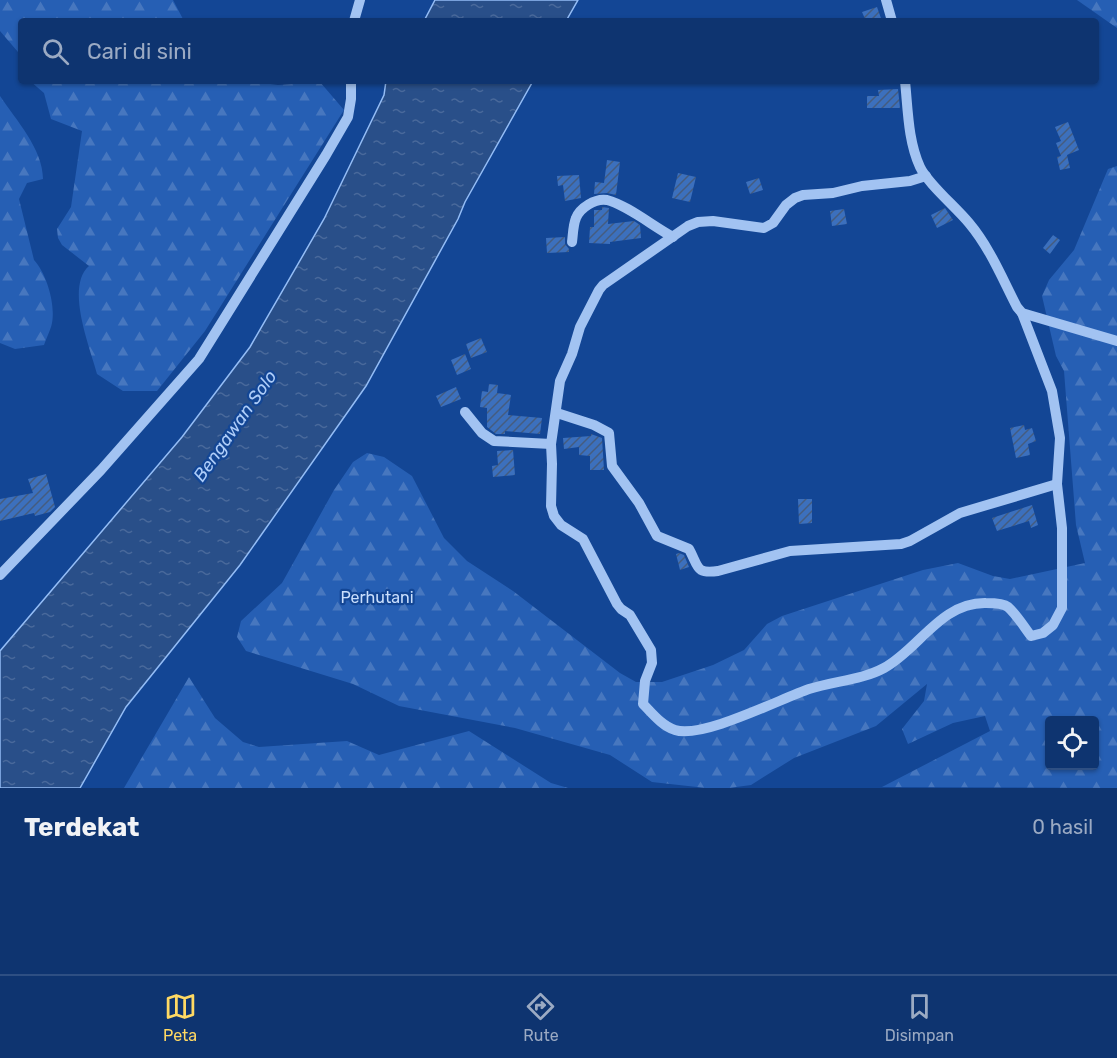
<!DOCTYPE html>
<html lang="id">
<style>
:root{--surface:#0e3470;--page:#1c3f78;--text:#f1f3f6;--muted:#9baac3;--line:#2e4f83;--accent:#ffd963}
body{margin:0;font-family:Rubik,sans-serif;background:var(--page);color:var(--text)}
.controls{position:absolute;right:18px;bottom:18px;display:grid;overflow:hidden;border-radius:6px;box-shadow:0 2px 4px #0004}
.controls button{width:54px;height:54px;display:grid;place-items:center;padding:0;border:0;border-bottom:2px solid var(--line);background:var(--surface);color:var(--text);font:30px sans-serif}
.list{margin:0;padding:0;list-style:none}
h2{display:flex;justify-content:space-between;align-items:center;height:78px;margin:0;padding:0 24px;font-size:26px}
h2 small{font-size:20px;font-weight:400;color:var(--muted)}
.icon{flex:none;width:33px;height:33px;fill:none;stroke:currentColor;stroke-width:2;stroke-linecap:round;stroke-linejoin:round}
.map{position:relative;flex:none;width:1117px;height:788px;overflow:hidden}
.search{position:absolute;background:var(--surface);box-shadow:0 2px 4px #0004;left:18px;right:18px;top:18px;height:66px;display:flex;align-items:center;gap:15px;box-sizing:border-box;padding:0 21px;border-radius:6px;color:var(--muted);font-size:22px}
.sheet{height:186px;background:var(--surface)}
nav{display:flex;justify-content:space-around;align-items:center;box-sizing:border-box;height:84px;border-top:2px solid var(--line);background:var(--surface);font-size:16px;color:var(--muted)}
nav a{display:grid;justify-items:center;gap:3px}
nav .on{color:var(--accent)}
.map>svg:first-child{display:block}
.forest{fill:url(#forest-firs);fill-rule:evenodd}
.water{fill:url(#water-ripples);stroke:#94bdf6;stroke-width:1.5}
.building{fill:url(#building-hatch)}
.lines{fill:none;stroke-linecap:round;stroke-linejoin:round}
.minor{stroke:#a2c3f2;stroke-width:10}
.labels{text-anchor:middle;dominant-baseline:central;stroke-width:4.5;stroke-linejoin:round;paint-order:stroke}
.park-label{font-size:16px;fill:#cadffd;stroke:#134695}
.water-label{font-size:18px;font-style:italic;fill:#aecdf9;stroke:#134695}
</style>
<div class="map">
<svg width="1117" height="788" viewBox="0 0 1117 788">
<defs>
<pattern id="forest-firs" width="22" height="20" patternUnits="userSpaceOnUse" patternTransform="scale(1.5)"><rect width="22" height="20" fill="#265fb4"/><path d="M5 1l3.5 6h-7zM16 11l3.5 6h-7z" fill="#4777bf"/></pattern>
<pattern id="water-ripples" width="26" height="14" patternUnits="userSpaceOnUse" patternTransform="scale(1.5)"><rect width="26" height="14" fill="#294f89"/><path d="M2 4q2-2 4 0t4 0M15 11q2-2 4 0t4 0" fill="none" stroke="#49699b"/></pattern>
<pattern id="building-hatch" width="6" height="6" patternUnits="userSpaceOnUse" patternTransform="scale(1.5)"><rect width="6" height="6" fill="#3c70bd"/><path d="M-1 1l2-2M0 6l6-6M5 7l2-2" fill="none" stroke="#455c7f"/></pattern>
</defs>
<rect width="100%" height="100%" fill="#134695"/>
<g class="forest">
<path d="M0,0H173L184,21H21V61L18,52L0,31Z"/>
<path d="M1077,0H1117V28Z"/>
<path d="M30,81H248L278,85L320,82L344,110L205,331L157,391H123L97,374C90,347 65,287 89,266L62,245L58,238L57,229L71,207L82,131L51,119L44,93Z"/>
<path d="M0,96C16,120 43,149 43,179L27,183L19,199L34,260C47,274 57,308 51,327C49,333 46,339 44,345L15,349L0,343Z"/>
<path d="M1117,166V788L882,787L990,731L985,716L953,723L908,744L902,729L924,701L927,684L876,726L794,758L751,785L729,788H706L652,782L610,755L515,728L399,706L353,684L246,651L237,637L241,621L282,583L334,490L353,462L367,453L384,457L412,476L444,538L467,561L513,591L620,673L636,682H662L713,665L744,650L767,624L782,616L923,570L958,563L993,576L1010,579L1085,563L1076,525L1064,371L1056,356L1042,296L1049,280L1074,250L1108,169ZM1050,720H1094V766H1050Z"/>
<path d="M189,677L215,718L243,742L259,747L347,741L379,755L469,731L551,783L568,788H124Z"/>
</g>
<g class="water">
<path d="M435,0H578L566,21H424Z"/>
<path d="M386,81H533L465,202L458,219L366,386L240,565L126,707L80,788H0V651L182,437L250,347L324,219L384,95Z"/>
</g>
<g class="building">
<path d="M877,7L882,21H866L862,12Z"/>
<path d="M898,89L900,108H867V96H879L878,90Z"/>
<path d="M1068,122L1079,150L1067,155L1070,168L1060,170L1057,157L1061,156L1056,143L1061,141L1055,127Z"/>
<path d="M607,160L620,162L616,195L607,193L594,194L595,182L604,183Z"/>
<path d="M678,173L696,177L690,202L672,198Z"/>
<path d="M579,175L581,198L565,201L563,185L558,186L557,176Z"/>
<path d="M759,178L763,190L750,194L746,182Z"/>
<path d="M602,207L609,208L608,224L634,221L640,225L641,238L610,242V244L589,243L590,227H594V210H602Z"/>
<path d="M945,208L953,220L937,228L931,215Z"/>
<path d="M844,209L847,224L832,226L830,211Z"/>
<path d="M1053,235L1060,240L1050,254L1043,248Z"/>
<path d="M565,237V244L569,249V252L547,253L546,238Z"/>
<path d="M481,338L487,352L471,358L466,344Z"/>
<path d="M465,354L471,369L457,375L451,360Z"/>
<path d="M489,384L498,385L497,393L511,395L508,415L542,418L540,434L505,431V434H496L487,427V408L480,407L482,391L488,392Z"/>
<path d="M456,387L461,399L441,407L436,396Z"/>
<path d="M1024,425L1025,430L1032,428L1036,441L1028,444L1030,455L1016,458L1010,428Z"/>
<path d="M591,434L602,438L604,470H590V456L579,455V447L564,449L563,438L591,436Z"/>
<path d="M513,450L515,475L493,477L492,466L498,465L497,451Z"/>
<path d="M46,474L55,507L50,512L35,516L34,513L0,521V499L33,493L28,479Z"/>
<path d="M798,499H812V523L799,524Z"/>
<path d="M1032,505L1038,525L1031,528L1029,521L997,531L992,518Z"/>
<path d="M679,553L684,555L689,567L680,570L676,554Z"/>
</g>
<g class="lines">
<g class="minor">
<path d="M886,0L892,21"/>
<path d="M354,21L360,0"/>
<path d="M905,81C908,110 908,141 920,167C928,184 956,207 969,223C990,248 1002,278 1017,307L1022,313L1117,341"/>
<path d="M926,176L910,181L862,186L833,193L803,195L795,198L786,205L773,223L764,228L713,221L698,222L688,226L603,285L599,290L580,327L572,354L560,381L551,444L552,464L551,506L554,516L561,525L583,539L617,604L621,609L630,615L651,650L652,663L645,681L643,704C652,713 662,726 675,730C702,739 780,699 809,689C834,681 862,680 884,668C919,649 941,602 986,603C993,603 1003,603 1008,607C1017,615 1024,627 1031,636L1043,633L1053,625L1062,608V528L1057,484L1060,438L1052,391L1022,313"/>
<path d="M572,242C573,235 573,225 576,218C580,208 595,198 607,200C627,205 654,227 673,237"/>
<path d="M465,412L482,433L494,441L551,444"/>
<path d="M557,413L594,425L609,433L612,466L639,503L657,536L689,549C699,567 695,574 718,571L790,551L901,544L910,541L960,513L1057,484"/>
<path d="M0,575L101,470L199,359L326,155L348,117L351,99V81"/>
</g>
</g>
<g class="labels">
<g class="park-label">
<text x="377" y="597">Perhutani</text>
</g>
<g class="water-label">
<text transform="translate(235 426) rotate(-55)">Bengawan Solo</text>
</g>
</g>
</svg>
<div class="controls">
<button><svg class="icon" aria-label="locate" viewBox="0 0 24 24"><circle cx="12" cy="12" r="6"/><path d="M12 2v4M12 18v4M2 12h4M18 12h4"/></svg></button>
</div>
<div class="search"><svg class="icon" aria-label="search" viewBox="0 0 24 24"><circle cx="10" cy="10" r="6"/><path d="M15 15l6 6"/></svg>Cari di sini</div>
</div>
<section class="sheet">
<h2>Terdekat<small>0 hasil</small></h2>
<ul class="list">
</ul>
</section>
<nav>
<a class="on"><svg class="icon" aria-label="map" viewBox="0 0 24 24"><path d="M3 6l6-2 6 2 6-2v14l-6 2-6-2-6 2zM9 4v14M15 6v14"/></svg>Peta</a>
<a><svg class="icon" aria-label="directions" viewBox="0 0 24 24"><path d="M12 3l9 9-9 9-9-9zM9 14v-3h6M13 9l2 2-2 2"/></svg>Rute</a>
<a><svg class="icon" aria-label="saved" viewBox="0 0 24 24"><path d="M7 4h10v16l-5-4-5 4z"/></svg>Disimpan</a>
</nav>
